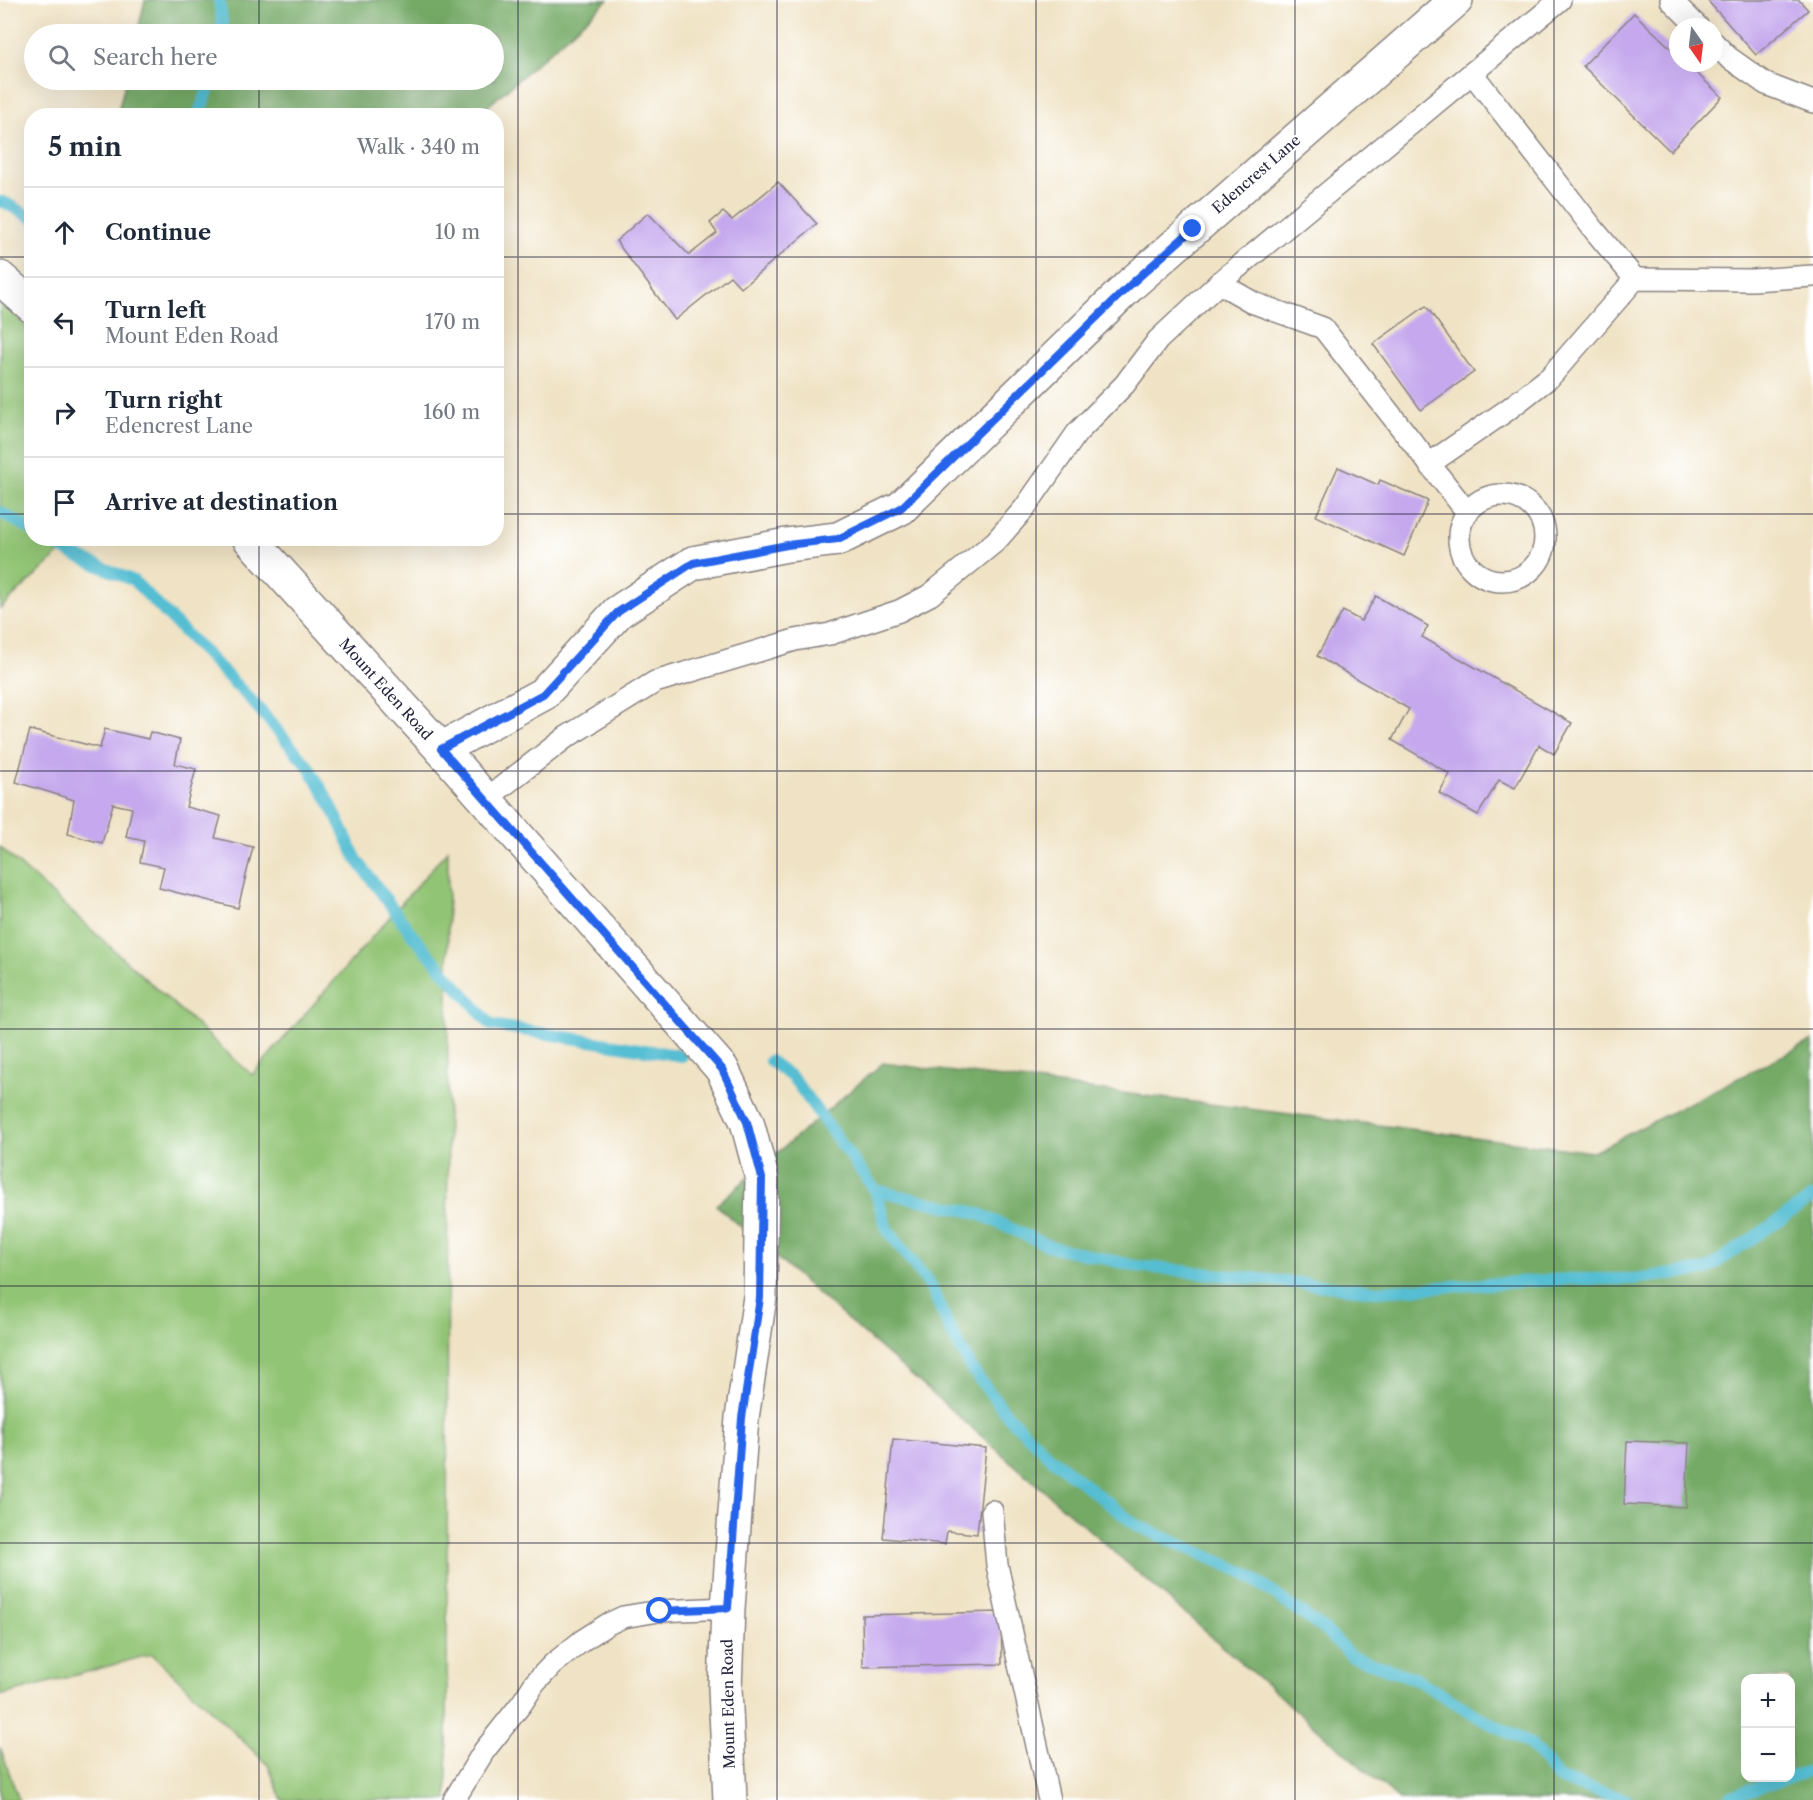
<!DOCTYPE html>
<meta charset="utf-8">
<style>
:root{--surface:#fff;--page:#f2f2f3;--text:#1f2937;--muted:#747a83;--line:#e0e1e3}
body{margin:0;font-family:"Libre Caslon Text",serif;background:var(--page);color:var(--text)}
.controls{position:absolute;right:18px;bottom:18px;display:grid;overflow:hidden;border-radius:12px;box-shadow:0 6px 24px #0002}
.controls button{width:54px;height:54px;display:grid;place-items:center;padding:0;border:0;border-bottom:2px solid var(--line);background:var(--surface);color:var(--text);font:30px sans-serif}
.compass{position:absolute;left:1669px;top:18px;width:54px;height:54px;border-radius:50%;background:var(--surface);box-shadow:0 6px 24px #0002;rotate:166deg}
.stop{position:absolute;width:18px;height:18px;margin:-14px;border:4px solid #2563eb;border-radius:50%;background:#fff}
.stop.end{background:#2563eb;border-color:#fff;box-shadow:0 2px 6px #0008}
.list{margin:0;padding:0;list-style:none}
h2{display:flex;justify-content:space-between;align-items:center;height:78px;margin:0;padding:0 24px;font-size:26px}
h2 small{font-size:20px;font-weight:400;color:var(--muted)}
.list li{display:grid;grid-template-columns:39px 1fr auto;gap:18px;align-items:center;box-sizing:border-box;height:90px;padding:0 24px;border-top:2px solid var(--line)}
.list b{display:block;font-size:22px;white-space:nowrap}
.list p{margin:0;font-size:20px;white-space:nowrap;color:var(--muted)}
.list em{font-size:20px;font-style:normal;color:var(--muted)}
.icon{flex:none;width:33px;height:33px;fill:none;stroke:currentColor;stroke-width:2;stroke-linecap:round;stroke-linejoin:round}
.map{position:relative;flex:none;width:1813px;height:1800px;overflow:hidden}
.search{position:absolute;background:var(--surface);box-shadow:0 6px 24px #0002;left:24px;top:24px;width:480px;height:66px;display:flex;align-items:center;gap:15px;box-sizing:border-box;padding:0 21px;border-radius:33px;color:var(--muted);font-size:22px}
.panel{position:absolute;background:var(--surface);box-shadow:0 6px 24px #0002;left:24px;top:108px;width:480px;height:438px;border-radius:24px}
.map>svg:first-child{display:block}
.green{fill:#92c475;stroke:#5a7358;stroke-width:1.5}
.forest{fill:#75aa66;stroke:#4c6650;stroke-width:1.5;fill-rule:evenodd}
.lines{fill:none;stroke-linecap:round;stroke-linejoin:round}
.stream{stroke:#55bed3;stroke-width:12}
.building{fill:#c5a8ed}
.service-casing{stroke:#898280;stroke-width:24}
.minor-casing{stroke:#898280;stroke-width:36}
.tertiary-casing{stroke:#898280;stroke-width:36}
.service{stroke:#fff;stroke-width:21}
.minor{stroke:#fff;stroke-width:33}
.tertiary{stroke:#fff;stroke-width:33}
.route{stroke:#2563eb;stroke-width:8}
.grid{fill:none;stroke:#22223b;stroke-width:1.5;stroke-opacity:0.55}
.labels{text-anchor:middle;dominant-baseline:central;stroke-width:4.5;stroke-linejoin:round;paint-order:stroke}
.street-label{font-size:15px;fill:#22223b;stroke:#fff}
</style>
<div class="map">
<svg width="1813" height="1800" viewBox="0 0 1813 1800">
<rect width="100%" height="100%" fill="#fff"/>
<filter id="ink" filterUnits="userSpaceOnUse"><feTurbulence type="fractalNoise" baseFrequency=".0167" numOctaves="2"/><feDisplacementMap in="SourceGraphic" scale="12" xChannelSelector="R" yChannelSelector="G"/><feConvolveMatrix kernelMatrix="1 2 1 2 8 2 1 2 1" color-interpolation-filters="sRGB"/></filter>
<filter id="wash" filterUnits="userSpaceOnUse"><feTurbulence type="fractalNoise" baseFrequency=".008" numOctaves="4" result="noise"/><feDisplacementMap in="SourceGraphic" scale="24" xChannelSelector="R" yChannelSelector="G"/><feGaussianBlur stdDeviation="1.35" result="paint"/><feColorMatrix in="noise" values="0 0 0 0 0 0 0 0 0 0 0 0 0 0 0 0 0 1.4 0 .05"/><feComposite in="paint" operator="in"/></filter>
<g filter="url(#wash)">
<rect width="100%" height="100%" fill="#f0e3c5"/>
<g class="green">
<path d="M0,298L31,333L32,538L75,539L0,609Z"/>
<path d="M0,847L252,1075L448,850L447,1800H282L268,1765L152,1654L0,1696Z"/>
<path d="M0,1747L19,1800H0Z"/>
</g>
<g class="forest">
<path d="M145,0H608L478,115H117L126,80H494V34H137Z"/>
<path d="M1813,1040V1800H1399L716,1205L883,1063L1593,1152ZM1746,1678H1790V1778H1746Z"/>
</g>
<g class="lines">
<g class="stream">
<path d="M219,0L224,34"/>
<path d="M198,116L212,80"/>
<path d="M0,202H4L32,218"/>
<path d="M0,512L32,530"/>
<path d="M46,538L72,554L134,581L252,701L308,766L330,803L357,860L414,937L491,1025L682,1056"/>
<path d="M770,1061L793,1078L875,1190L887,1229L931,1287L950,1330L973,1371L1009,1417L1051,1458L1136,1525L1245,1573L1326,1631L1351,1656L1416,1679L1474,1714L1531,1745L1559,1779L1627,1800"/>
<path d="M875,1190L977,1213L1049,1246L1136,1266L1376,1291L1569,1279H1633L1706,1270L1813,1197"/>
<path d="M1790,1777L1813,1770"/>
<path d="M1728,1800L1731,1796L1789,1778"/>
</g>
</g>
<g id="blocks">
<g class="building">
<path d="M1707,0H1799L1808,10L1756,55Z"/>
<path d="M1634,13L1678,55V63H1686L1722,97L1670,151L1583,66Z"/>
<path d="M778,182L817,224L741,288L730,276L675,320L616,241L648,213L689,255L717,233L710,223L723,212L732,220Z"/>
<path d="M1426,306L1474,372L1421,410L1373,344Z"/>
<path d="M1338,467L1378,485L1380,480L1428,501L1404,556L1316,516Z"/>
<path d="M1376,596L1428,626L1422,637L1572,723L1554,754L1539,745L1515,788L1499,780L1478,815L1439,793L1450,774L1392,740L1409,709L1317,656L1343,611L1361,621Z"/>
<path d="M105,729L148,739L150,732L180,740L175,764L196,769L186,807L221,816L215,838L253,847L238,908L159,888L164,867L140,862L144,841L126,837L132,808L113,804L102,843L68,834L74,800L16,782L30,730L100,748Z"/>
<path d="M893,1439L986,1448L977,1534L947,1531L945,1544L883,1538Z"/>
<path d="M1627,1441L1689,1443L1686,1507L1624,1504Z"/>
<path d="M1001,1612L1002,1664L863,1667L862,1615Z"/>
</g>
</g>
</g>
<g filter="url(#ink)">
<use href="#blocks" fill-opacity="0" stroke="#898280" stroke-width="1.5"/>
<g class="lines">
<defs>
<g id="service">
<path d="M1671,0L1698,27"/>
<path d="M1714,43L1728,57L1766,84L1813,102"/>
<path d="M1472,73L1595,231L1635,279"/>
<path d="M1219,283L1560,0"/>
<path d="M1429,464L1506,411L1550,377L1635,279L1753,280L1813,276"/>
<circle cx="1502" cy="538" r="43"/>
<path d="M485,800L565,738L655,682L795,640L830,634L899,611L930,595L996,541L1024,509L1077,433L1125,384L1158,340L1219,283L1254,303L1323,328L1467,512"/>
<path d="M992,1511L997,1565L1049,1800"/>
<path d="M454,1800L484,1751L522,1703L535,1683L552,1665L583,1640L608,1624L623,1617L659,1611L728,1608"/>
</g>
<path id="minor" d="M441,749L543,694L618,612L693,563L787,545L838,539L901,508L1130,285L1456,0"/>
<g id="tertiary">
<path d="M0,278L32,306"/>
<path d="M249,538L441,749L722,1069L747,1122L762,1178L760,1297L742,1418L728,1608L725,1688L730,1800"/>
</g>
</defs>
<use href="#service" class="service-casing"/>
<use href="#minor" class="minor-casing"/>
<use href="#tertiary" class="tertiary-casing"/>
<use href="#service" class="service"/>
<use href="#minor" class="minor"/>
<use href="#tertiary" class="tertiary"/>
</g>
</g>
<g class="lines" filter="url(#ink)">
<path class="route" d="M660,1611L728,1608L742,1418L760,1298L762,1178L747,1122L722,1069L441,749L543,694L618,612L693,563L787,545L838,539L901,508L1130,285L1193,229"/>
</g>
<path class="grid" d="M259,0V34M518,0V1800M777,0V1800M1036,0V1800M1295,0V1800M1554,0V1800M259,80V116M0,257H32M496,257H1813M0,514H32M496,514H1813M259,538V1800M0,771H1813M0,1029H1813M0,1286H1813M0,1543H1813"/>
<g class="labels">
<g class="street-label">
<text transform="translate(1256 174) rotate(-41)">Edencrest Lane</text>
<text transform="translate(386 689) rotate(48)">Mount Eden Road</text>
<text transform="translate(728 1704) rotate(-91)">Mount Eden Road</text>
</g>
</g>
</svg>
<div class="controls">
<button>+</button>
<button>−</button>
</div>
<svg class="compass" viewBox="-18 -18 36 36"><path d="M0-13l5 13h-10z" fill="#e53935"/><path d="M0 13l5-13h-10z" fill="#747a83"/></svg>
<div class="stop" style="left:660px;top:1611px"></div>
<div class="stop end" style="left:1193px;top:229px"></div>
<div class="search"><svg class="icon" aria-label="search" viewBox="0 0 24 24"><circle cx="10" cy="10" r="6"/><path d="M15 15l6 6"/></svg>Search here</div>
<section class="panel">
<h2>5 min<small>Walk · 340 m</small></h2>
<ul class="list">
<li><svg class="icon" aria-label="ahead" viewBox="0 0 24 24"><path d="M12 20V5M6 11l6-6 6 6"/></svg><div><b>Continue</b></div><em>10 m</em></li>
<li><svg class="icon" aria-label="left" viewBox="0 0 24 24"><path d="M17 20v-9H6M10 6l-5 5 5 5"/></svg><div><b>Turn left</b><p>Mount Eden Road</p></div><em>170 m</em></li>
<li><svg class="icon" aria-label="right" viewBox="0 0 24 24"><path d="M7 20v-9h11M14 6l5 5-5 5"/></svg><div><b>Turn right</b><p>Edencrest Lane</p></div><em>160 m</em></li>
<li><svg class="icon" aria-label="arrive" viewBox="0 0 24 24"><path d="M6 21V4h12l-3 4 3 4H6"/></svg><div><b>Arrive at destination</b></div></li>
</ul>
</section>
</div>
